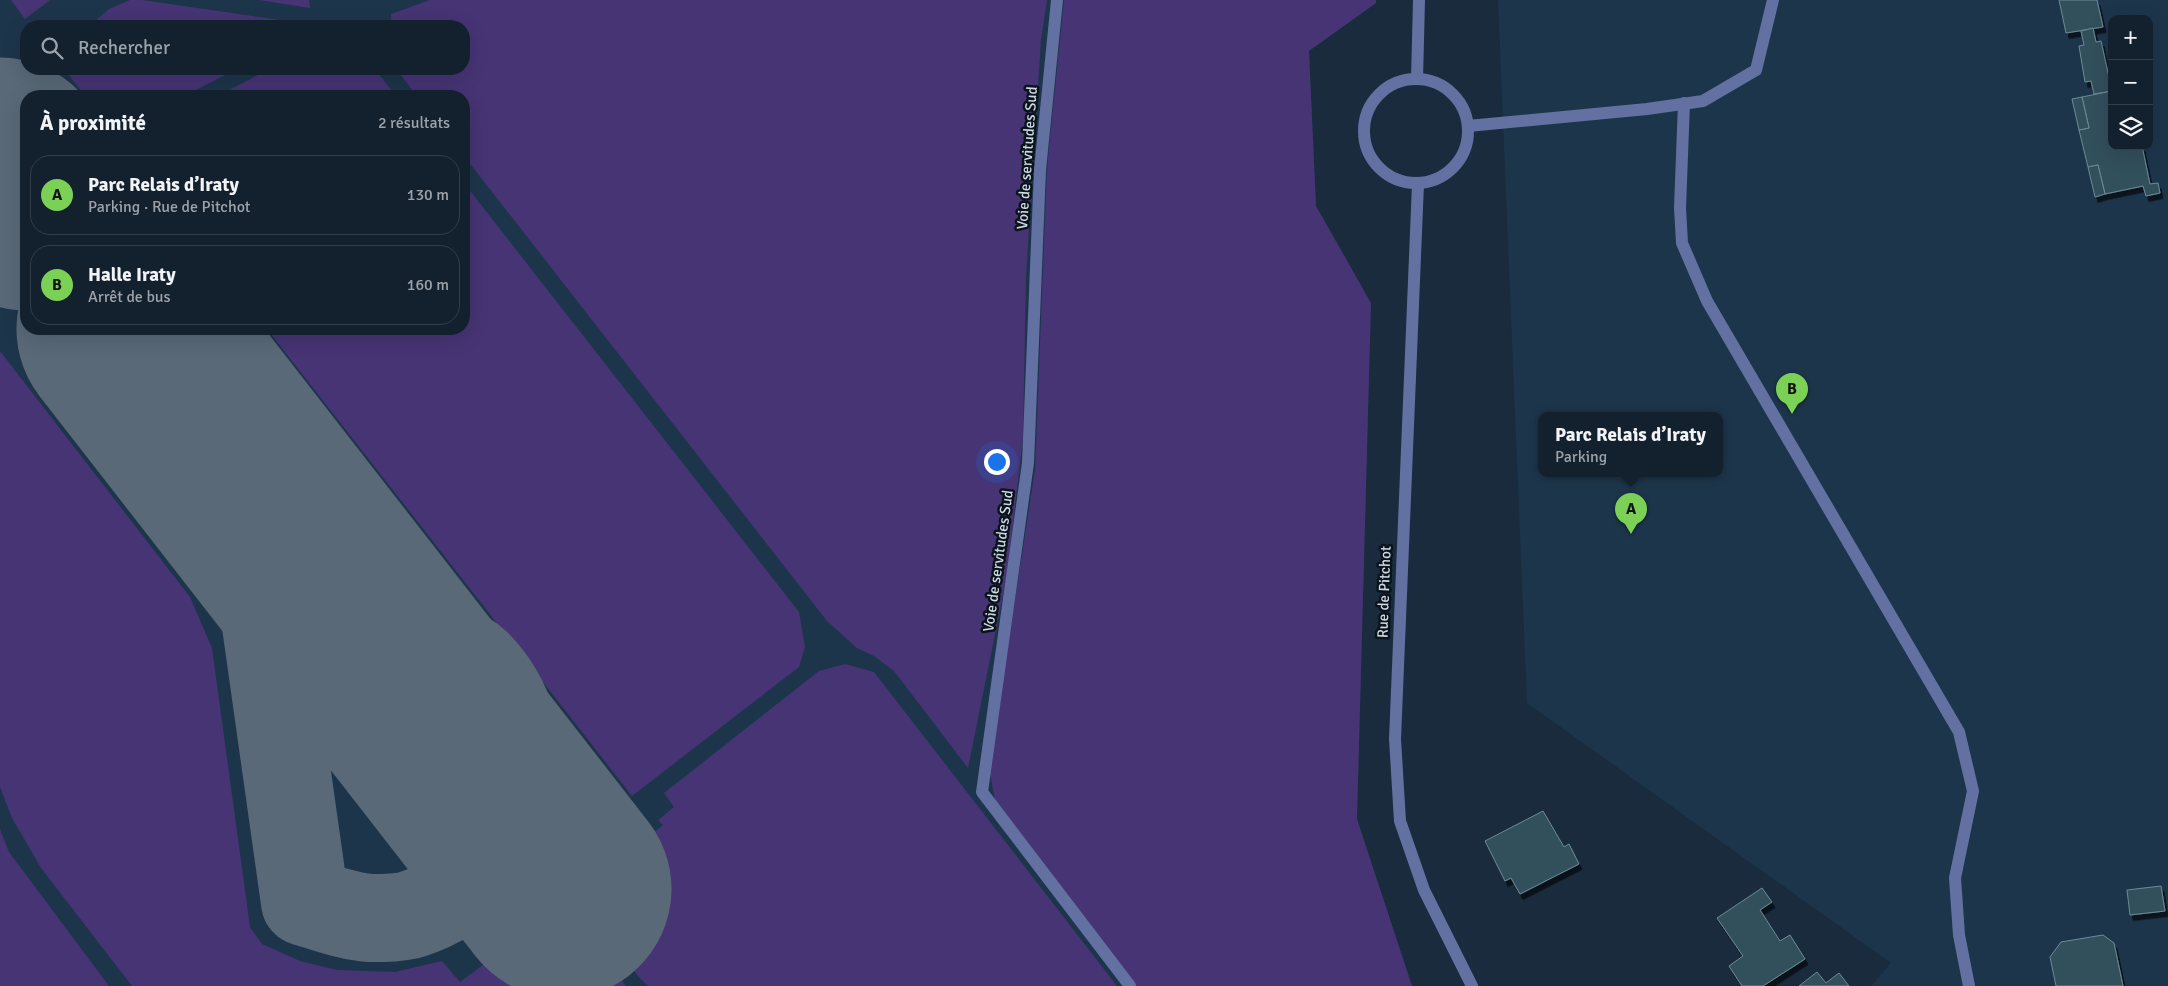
<!DOCTYPE html>
<html lang="fr">
<meta charset="utf-8">
<style>
:root{--surface:#13202e;--page:#202d3a;--text:#f1f3f6;--muted:#9da3aa;--line:#323e4a;--accent:#7bd156}
body{margin:0;font-family:Signika,sans-serif;background:var(--page);color:var(--text)}
.controls{position:absolute;right:15px;top:15px;display:grid;overflow:hidden;border-radius:10px;box-shadow:0 5px 20px #0002}
.controls button{width:45px;height:45px;display:grid;place-items:center;padding:0;border:0;border-bottom:1px solid var(--line);background:var(--surface);color:var(--text);font:25px sans-serif}
.you{position:absolute;left:996px;top:461px;width:18px;height:18px;margin:-12px;border:4px solid #fff;border-radius:50%;background:#1a73e8;box-shadow:0 0 0 8px #1a73e833}
.badge{display:grid;place-items:center;width:32px;height:32px;border-radius:50%;background:var(--accent);color:#111;font-size:16px;font-weight:700}
.pin{position:absolute;translate:-50% -41px;filter:drop-shadow(0 1px 2px #0008)}
.pin::after{content:'';position:absolute;top:26px;width:18px;height:15px;background:inherit;clip-path:polygon(0 0,100% 0,50% 100%)}
.popup{position:absolute;left:1538px;top:412px;width:185px;height:65px;box-sizing:border-box;display:grid;place-content:center;border-radius:10px;background:var(--surface);filter:drop-shadow(0 1px 4px #0005);font-size:16px;white-space:nowrap;color:var(--muted)}
.popup b{font-size:19px;color:var(--text)}
.popup::after{content:'';position:absolute;left:50%;top:100%;margin-left:-10px;border:10px solid transparent;border-top-color:var(--surface)}
.list{margin:0;padding:0;list-style:none}
h2{display:flex;justify-content:space-between;align-items:center;height:65px;margin:0;padding:0 20px;font-size:21px}
h2 small{font-size:16px;font-weight:400;color:var(--muted)}
.list li{display:grid;grid-template-columns:32px 1fr auto;gap:15px;align-items:center;box-sizing:border-box;height:80px;margin:0 10px 10px;padding:0 10px;border:1px solid var(--line);border-radius:20px}
.list b{display:block;font-size:19px;white-space:nowrap}
.list p{margin:0;font-size:16px;white-space:nowrap;color:var(--muted)}
.list em{font-size:16px;font-style:normal;color:var(--muted)}
.icon{flex:none;width:28px;height:28px;fill:none;stroke:currentColor;stroke-width:2;stroke-linecap:round;stroke-linejoin:round}
.map{position:relative;flex:none;width:2168px;height:986px;overflow:hidden}
.search{position:absolute;background:var(--surface);box-shadow:0 5px 20px #0002;left:20px;top:20px;width:450px;height:55px;display:flex;align-items:center;gap:12px;box-sizing:border-box;padding:0 18px;border-radius:20px;color:var(--muted);font-size:19px}
.panel{position:absolute;background:var(--surface);box-shadow:0 5px 20px #0002;left:20px;top:90px;width:450px;height:245px;border-radius:20px}
.map>svg:first-child{display:block}
.built{fill:#1d354b;fill-rule:evenodd}
.green{fill:#463474}
.lines{fill:none;stroke-linecap:round;stroke-linejoin:round}
.taxiway{stroke:#596978;stroke-width:88}
.runway{stroke:#596978;stroke-width:219}
.building{fill:#324f5b;stroke:#6c8b98;filter:url(#shadow)}
.minor{stroke:#6371a2;stroke-width:12}
.labels{text-anchor:middle;dominant-baseline:central;stroke-width:5;stroke-linejoin:round;paint-order:stroke}
.street-label{font-size:15px;fill:#cdd9e4;stroke:#0b131b}
</style>
<div class="map">
<svg width="2168" height="986" viewBox="0 0 2168 986">
<defs>
<filter id="shadow"><feDropShadow dx="3" dy="5.5" stdDeviation="0" flood-color="#0009"/></filter>
</defs>
<rect width="100%" height="100%" fill="#192b3d"/>
<g class="built">
<path d="M0,0H1376V3L1309,51L1316,206L1371,303L1357,819L1412,986H0ZM26,26H464V69H26ZM26,96H464V329H26Z"/>
<path d="M1498,0H2168V986H1871L1891,963L1527,703ZM2112,19H2149V146H2112ZM1542,415H1720V473H1542Z"/>
</g>
<g class="green">
<path d="M11,0H50L25,19Z"/>
<path d="M130,0H142L307,24V26H89L109,9Z"/>
<path d="M259,0H309L310,8Z"/>
<path d="M430,0H1047L1041,40L1026,278L1023,438L1007,575L968,768L894,671L874,656L857,648L827,621L464,156V96H417L396,69H464V26H391V14Z"/>
<path d="M1064,0H1376V3L1309,51L1316,206L1371,303L1357,819L1412,986H1136L997,810L989,769L1035,470L1047,167Z"/>
<path d="M64,69H237L184,96H85Z"/>
<path d="M269,69H375L396,96H218Z"/>
<path d="M464,183L799,612L805,647L799,667L632,796L267,329H464Z"/>
<path d="M0,351L190,597L212,648L250,927L262,944L300,961L337,970L395,972L442,961L460,982L563,906L626,986H132L41,868L12,818L0,787Z"/>
<path d="M845,664L874,672L1117,986H648L638,976L576,895L663,825L658,820L674,807L664,793L819,671Z"/>
<path d="M0,829L9,852L109,986H0Z"/>
</g>
<g class="lines">
<path class="taxiway" d="M246,483L305,902C327,908 349,917 371,918C384,918 401,918 413,914C463,897 513,853 520,797C525,751 511,698 477,664C460,648 421,632 399,628C387,627 373,630 361,631"/>
<g class="runway">
<path d="M0,167L26,201"/>
<path d="M126,329L562,889"/>
</g>
</g>
<g class="building">
<path d="M2059,0H2097L2103,27L2066,33Z"/>
<path d="M2093,28L2096,42L2101,41L2112,91L2094,94L2091,81L2085,82L2079,46L2084,45L2081,31Z"/>
<path d="M2112,91V146H2142L2150,184L2158,183L2160,193L2146,196L2143,186L2105,194L2098,165L2088,167L2079,130L2089,128L2082,97Z"/>
<path d="M2082,97L2089,128L2079,130L2072,99Z"/>
<path d="M2098,165L2105,194L2095,197L2088,167Z"/>
<path d="M1543,811L1564,847L1569,844L1579,864L1520,894L1511,878L1505,881L1485,841Z"/>
<path d="M2161,886L2165,911L2130,915L2127,890Z"/>
<path d="M1762,888L1772,902L1760,910L1780,941L1790,935L1805,959L1763,986H1742L1729,966L1743,956L1717,918Z"/>
<path d="M2103,935L2114,943L2123,986H2056L2050,957L2061,942Z"/>
<path d="M1817,972L1826,983L1839,973L1849,986H1799Z"/>
</g>
<g class="lines">
<g class="minor">
<path d="M1057,0L1040,170L1028,463L982,792L1130,986"/>
<path d="M1417,79L1419,0"/>
<circle cx="1416" cy="131" r="52"/>
<path d="M1684,103L1680,208L1682,243L1707,301L1959,732L1973,791L1955,878L1959,935L1969,986"/>
<path d="M1468,126L1647,109L1703,101L1756,70L1773,0"/>
<path d="M1418,184L1395,739L1400,821L1424,890L1472,986"/>
</g>
</g>
<g class="labels">
<g class="street-label">
<text transform="translate(1027 158) rotate(-86)">Voie de servitudes Sud</text>
<text transform="translate(998 561) rotate(-82)">Voie de servitudes Sud</text>
<text transform="translate(1384 592) rotate(-88)">Rue de Pitchot</text>
</g>
</g>
</svg>
<div class="controls">
<button>+</button>
<button>−</button>
<button><svg class="icon" aria-label="layers" viewBox="0 0 24 24"><path d="M12 4l9 5-9 5-9-5zM3 14l9 5 9-5"/></svg></button>
</div>
<div class="you"></div>
<div class="pin badge" style="left:1631px;top:534px">A</div>
<div class="popup"><b>Parc Relais d’Iraty</b>Parking</div>
<div class="pin badge" style="left:1792px;top:414px">B</div>
<div class="search"><svg class="icon" aria-label="search" viewBox="0 0 24 24"><circle cx="10" cy="10" r="6"/><path d="M15 15l6 6"/></svg>Rechercher</div>
<section class="panel">
<h2>À proximité<small>2 résultats</small></h2>
<ul class="list">
<li><span class="badge">A</span><div><b>Parc Relais d’Iraty</b><p>Parking · Rue de Pitchot</p></div><em>130 m</em></li>
<li><span class="badge">B</span><div><b>Halle Iraty</b><p>Arrêt de bus</p></div><em>160 m</em></li>
</ul>
</section>
</div>
